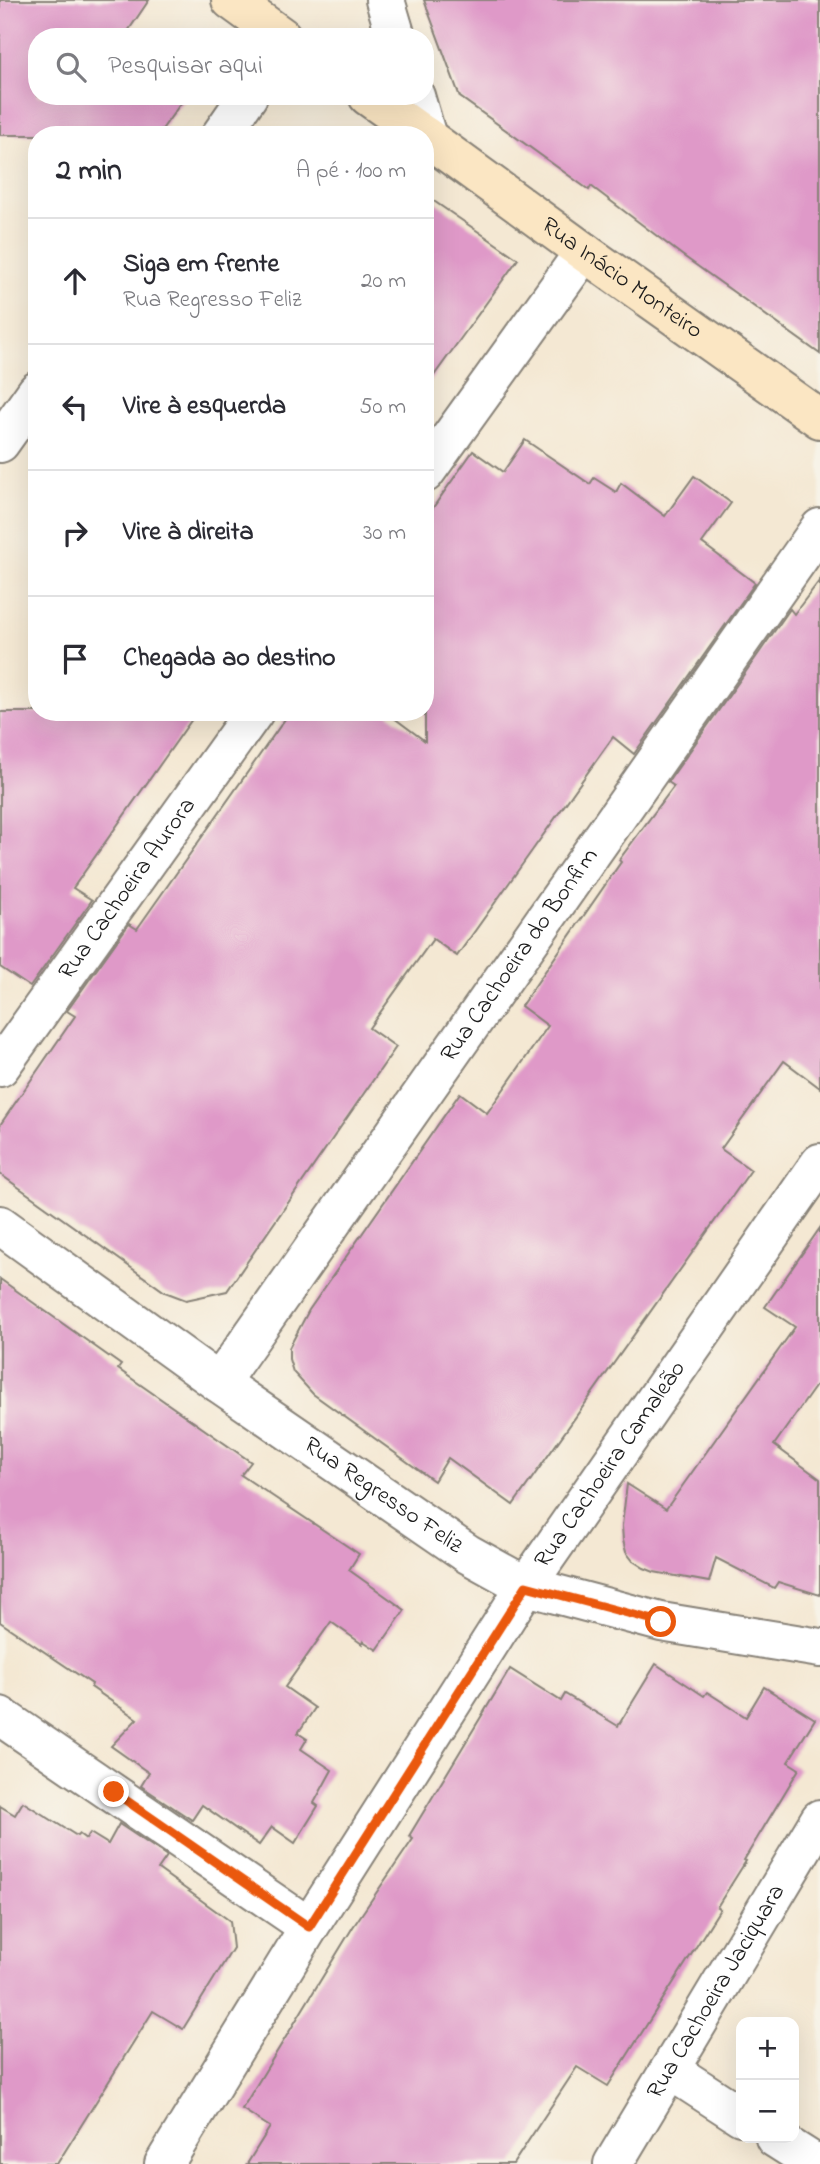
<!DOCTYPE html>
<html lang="pt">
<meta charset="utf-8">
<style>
:root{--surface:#fff;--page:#f2f2f3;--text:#2b2b33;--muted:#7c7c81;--line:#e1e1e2}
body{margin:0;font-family:"Indie Flower",sans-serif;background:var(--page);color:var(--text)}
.controls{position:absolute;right:21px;bottom:21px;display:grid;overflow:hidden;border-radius:14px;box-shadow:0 7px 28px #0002}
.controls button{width:63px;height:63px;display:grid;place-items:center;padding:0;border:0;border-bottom:2px solid var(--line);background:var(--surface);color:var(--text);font:35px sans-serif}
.stop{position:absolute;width:21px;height:21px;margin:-16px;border:5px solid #ea580c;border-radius:50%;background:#fff}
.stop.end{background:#ea580c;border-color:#fff;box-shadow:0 2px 7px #0008}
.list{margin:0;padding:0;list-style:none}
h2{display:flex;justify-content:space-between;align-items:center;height:91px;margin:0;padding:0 28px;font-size:30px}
h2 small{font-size:23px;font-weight:400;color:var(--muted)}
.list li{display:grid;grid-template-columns:46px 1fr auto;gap:21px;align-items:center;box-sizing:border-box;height:126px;padding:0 28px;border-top:2px solid var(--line)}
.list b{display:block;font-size:26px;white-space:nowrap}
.list p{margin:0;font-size:23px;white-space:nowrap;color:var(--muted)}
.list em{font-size:23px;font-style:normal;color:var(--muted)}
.icon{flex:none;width:38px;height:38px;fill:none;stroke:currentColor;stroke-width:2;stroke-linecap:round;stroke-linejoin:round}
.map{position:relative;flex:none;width:820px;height:2164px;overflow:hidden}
.search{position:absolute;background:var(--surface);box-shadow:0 7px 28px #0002;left:28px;top:28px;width:406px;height:77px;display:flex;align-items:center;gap:18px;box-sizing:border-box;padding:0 24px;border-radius:28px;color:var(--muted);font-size:26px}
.panel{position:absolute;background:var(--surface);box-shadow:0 7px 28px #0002;left:28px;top:126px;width:406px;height:595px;border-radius:28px}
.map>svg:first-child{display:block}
.building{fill:#df99c8}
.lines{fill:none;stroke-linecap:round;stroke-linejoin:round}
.street-casing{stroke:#888278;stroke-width:42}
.secondary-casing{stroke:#888278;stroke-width:42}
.street{stroke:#fff;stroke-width:38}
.secondary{stroke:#fbe6c3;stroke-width:38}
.route{stroke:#ea580c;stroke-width:9}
.labels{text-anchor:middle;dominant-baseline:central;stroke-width:7;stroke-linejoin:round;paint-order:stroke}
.street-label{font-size:24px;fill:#1c1c1c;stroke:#f7f3e8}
</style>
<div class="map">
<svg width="820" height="2164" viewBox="0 0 820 2164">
<rect width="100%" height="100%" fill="#f7f3e8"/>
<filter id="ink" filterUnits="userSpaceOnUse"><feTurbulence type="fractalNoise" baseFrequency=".0143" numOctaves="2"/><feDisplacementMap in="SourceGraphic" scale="14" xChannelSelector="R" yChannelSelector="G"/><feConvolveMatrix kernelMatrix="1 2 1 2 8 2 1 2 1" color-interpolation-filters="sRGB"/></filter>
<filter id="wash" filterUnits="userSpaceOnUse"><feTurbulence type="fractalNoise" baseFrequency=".00686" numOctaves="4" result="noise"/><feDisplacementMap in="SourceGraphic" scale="28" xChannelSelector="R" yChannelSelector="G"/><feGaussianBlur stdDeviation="1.57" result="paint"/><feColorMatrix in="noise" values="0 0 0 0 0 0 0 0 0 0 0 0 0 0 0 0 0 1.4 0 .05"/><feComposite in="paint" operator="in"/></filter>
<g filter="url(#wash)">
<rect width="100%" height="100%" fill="#f4e8d3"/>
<g id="blocks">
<g class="building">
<path d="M0,0H149L124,37H37V96H186L158,135H0Z"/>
<path d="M424,0H820V354L682,255L591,186L589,190L460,97Z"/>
<path d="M425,195L518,259L425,388Z"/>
<path d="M525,440L590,484L594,478L616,492L621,483L665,516L694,476L731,503L702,543L755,583L634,754L613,737L457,956L433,939L369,1028L396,1047L227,1291L186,1300L165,1292L0,1174V1125L75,1016L67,1011L129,924L137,929L290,712H386L425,741V519L473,451L503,472Z"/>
<path d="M820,580V1088L784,1061L721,1149L751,1170L513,1505L448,1458L434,1481L313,1394L293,1372L289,1359V1348L309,1310L460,1093L487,1113L548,1026L521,1006L621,862L619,860L674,786L668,782L790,609L794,614Z"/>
<path d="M0,712H197L73,888L92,900L30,987L0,967Z"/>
<path d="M820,1228V1380L774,1445L820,1479V1595L778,1582L774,1588L716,1558L709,1582L654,1572L644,1568L633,1561L626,1552L623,1540L622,1526L627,1484L666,1509L795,1327L765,1307Z"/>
<path d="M0,1279L121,1365L118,1369L251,1462L241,1475L359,1554L349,1570L405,1610L377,1650L363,1641L362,1644L331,1622L285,1687L315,1708L298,1733L307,1739L301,1749L332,1770L314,1803L318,1806L295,1843L272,1827L259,1845L202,1805L192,1820L141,1786L149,1773L111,1746L137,1719L91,1687L92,1684L0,1622Z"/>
<path d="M656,1664L704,1696L707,1692L746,1717L764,1687L815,1719L788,1762L799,1769L744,1860L746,1861L717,1907L720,1909L608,2086L577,2067L513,2164H247L270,2127L242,2109L353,1927L413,1839L409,1836L510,1669L561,1701L565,1694L618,1726Z"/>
<path d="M23,1802L77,1836L79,1834L86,1839L90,1833L108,1844L119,1824L167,1856L158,1869L230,1921L233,1948L183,2029L153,2011L57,2164H0V1806L15,1815Z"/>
</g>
</g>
</g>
<g filter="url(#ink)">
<use href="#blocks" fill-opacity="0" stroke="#888278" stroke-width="2"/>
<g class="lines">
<defs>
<g id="street">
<path d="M385,0L396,37"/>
<path d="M415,96L427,137"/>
<path d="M221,135L248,96"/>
<path d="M0,443L37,391"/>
<path d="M425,473L584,252"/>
<path id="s1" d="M0,1067L254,712"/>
<path id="s2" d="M0,1225L219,1383L468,1554L526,1586L661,1622L820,1648"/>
<path id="s3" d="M219,1383L820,528"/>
<path d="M0,1716L309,1927"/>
<path d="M670,2070L741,2116"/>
<path d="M775,2138L816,2164"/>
<path id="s4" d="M164,2164L309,1927L526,1586L820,1163"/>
<path id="s5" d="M613,2164L820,1819"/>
</g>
<g id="secondary">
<path d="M231,0L282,37"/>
<path d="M368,96L423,135"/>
<path id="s6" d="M425,136L584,252L820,419"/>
</g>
</defs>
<use href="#street" class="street-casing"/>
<use href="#secondary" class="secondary-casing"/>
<use href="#street" class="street"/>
<use href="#secondary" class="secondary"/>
</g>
</g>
<g class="lines" filter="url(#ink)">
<path class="route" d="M114,1792L309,1927L526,1586L661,1622"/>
</g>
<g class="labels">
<g class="street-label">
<text stroke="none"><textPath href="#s6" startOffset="243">Rua Inácio Monteiro</textPath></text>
<text stroke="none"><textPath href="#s1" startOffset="219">Rua Cachoeira Aurora</textPath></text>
<text stroke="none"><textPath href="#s3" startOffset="523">Rua Cachoeira do Bonfim</textPath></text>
<text stroke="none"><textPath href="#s4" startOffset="830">Rua Cachoeira Camaleão</textPath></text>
<text stroke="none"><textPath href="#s2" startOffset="469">Rua Regresso Feliz</textPath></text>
<text stroke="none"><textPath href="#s5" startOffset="201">Rua Cachoeira Jaciquara</textPath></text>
</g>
</g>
</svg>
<div class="controls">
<button>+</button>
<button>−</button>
</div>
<div class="stop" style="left:661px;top:1622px"></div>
<div class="stop end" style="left:114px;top:1792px"></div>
<div class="search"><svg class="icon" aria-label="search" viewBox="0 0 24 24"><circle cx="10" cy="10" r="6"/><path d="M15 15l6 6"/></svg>Pesquisar aqui</div>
<section class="panel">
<h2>2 min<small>A pé · 100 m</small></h2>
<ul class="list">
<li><svg class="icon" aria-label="ahead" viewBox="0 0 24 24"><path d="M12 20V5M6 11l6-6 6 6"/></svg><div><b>Siga em frente</b><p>Rua Regresso Feliz</p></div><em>20 m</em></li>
<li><svg class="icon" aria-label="left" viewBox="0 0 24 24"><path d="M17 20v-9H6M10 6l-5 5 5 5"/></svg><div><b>Vire à esquerda</b></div><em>50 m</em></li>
<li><svg class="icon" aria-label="right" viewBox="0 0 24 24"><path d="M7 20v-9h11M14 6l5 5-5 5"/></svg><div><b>Vire à direita</b></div><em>30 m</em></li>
<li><svg class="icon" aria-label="arrive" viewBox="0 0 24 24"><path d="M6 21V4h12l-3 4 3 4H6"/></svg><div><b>Chegada ao destino</b></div></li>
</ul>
</section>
</div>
